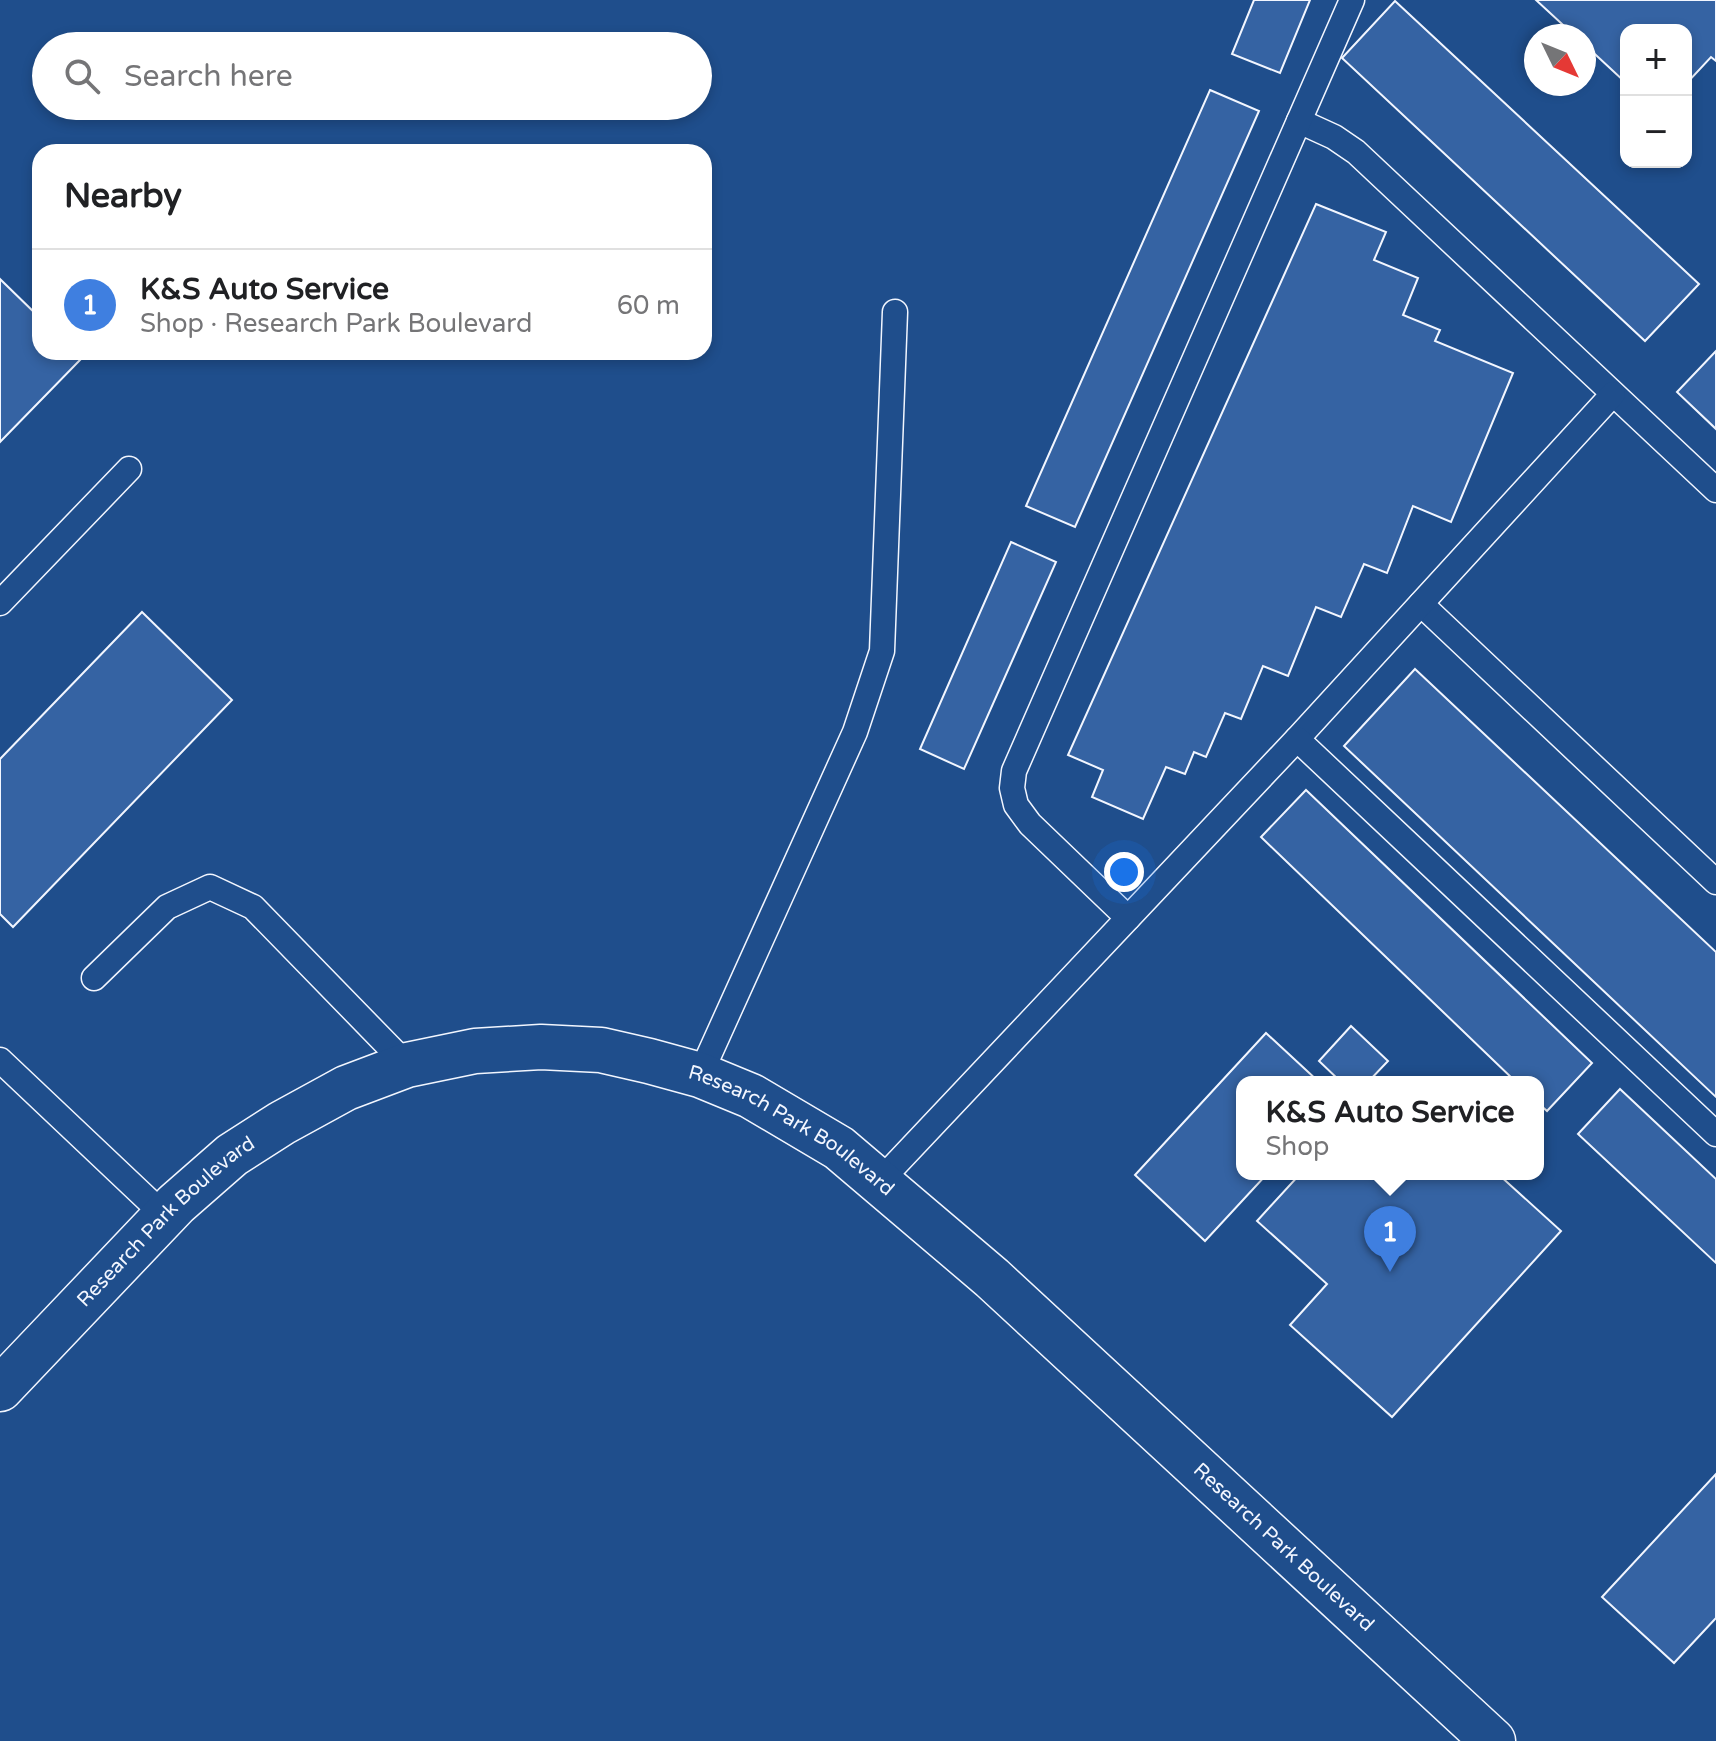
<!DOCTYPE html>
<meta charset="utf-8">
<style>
:root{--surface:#fff;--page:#f2f2f2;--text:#202124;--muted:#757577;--line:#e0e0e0;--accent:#846436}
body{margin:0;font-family:"Varela Round",sans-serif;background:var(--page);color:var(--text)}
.controls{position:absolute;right:24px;top:24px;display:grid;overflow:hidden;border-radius:16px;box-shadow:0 4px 12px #0003}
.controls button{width:72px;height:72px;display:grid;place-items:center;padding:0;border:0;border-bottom:2px solid var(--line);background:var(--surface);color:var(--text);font:40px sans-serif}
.compass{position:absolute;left:1524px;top:24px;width:72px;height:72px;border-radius:50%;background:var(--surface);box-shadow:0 4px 12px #0003;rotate:133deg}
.you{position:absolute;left:1124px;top:872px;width:28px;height:28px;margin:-20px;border:6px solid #fff;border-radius:50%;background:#1a73e8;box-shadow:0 0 0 12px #1a73e833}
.badge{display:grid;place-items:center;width:52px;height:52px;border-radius:50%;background:var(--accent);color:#fff;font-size:26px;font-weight:700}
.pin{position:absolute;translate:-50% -66px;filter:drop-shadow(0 2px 4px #0008)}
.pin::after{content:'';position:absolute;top:42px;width:28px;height:24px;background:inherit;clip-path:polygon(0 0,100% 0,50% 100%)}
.popup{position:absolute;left:1236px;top:1076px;width:308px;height:104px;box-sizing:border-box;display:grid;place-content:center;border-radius:16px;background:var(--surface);filter:drop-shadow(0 2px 6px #0005);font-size:26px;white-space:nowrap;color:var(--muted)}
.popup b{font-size:30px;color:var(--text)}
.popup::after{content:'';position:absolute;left:50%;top:100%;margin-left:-16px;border:16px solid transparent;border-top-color:var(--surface)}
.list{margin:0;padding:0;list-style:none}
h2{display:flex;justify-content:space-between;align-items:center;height:104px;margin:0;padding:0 32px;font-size:34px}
h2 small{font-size:26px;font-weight:400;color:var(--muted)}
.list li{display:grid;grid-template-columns:52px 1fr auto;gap:24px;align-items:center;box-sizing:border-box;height:112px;padding:0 32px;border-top:2px solid var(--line)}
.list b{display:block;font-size:30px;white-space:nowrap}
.list p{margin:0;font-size:26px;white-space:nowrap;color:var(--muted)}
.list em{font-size:26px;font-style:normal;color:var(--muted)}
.icon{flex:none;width:44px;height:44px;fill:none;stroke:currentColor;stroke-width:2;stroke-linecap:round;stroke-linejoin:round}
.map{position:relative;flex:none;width:1716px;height:1741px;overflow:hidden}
.search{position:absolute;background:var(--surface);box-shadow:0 4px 12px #0003;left:32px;top:32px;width:680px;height:88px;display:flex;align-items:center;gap:20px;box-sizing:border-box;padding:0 28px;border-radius:44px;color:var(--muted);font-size:30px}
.panel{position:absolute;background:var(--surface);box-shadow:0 4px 12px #0003;left:32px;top:144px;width:680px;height:216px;border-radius:24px}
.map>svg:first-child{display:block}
.building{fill:#3563a3;stroke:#f2f6ff;stroke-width:2}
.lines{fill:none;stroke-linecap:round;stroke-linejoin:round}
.service-casing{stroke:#f2f6ff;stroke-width:27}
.minor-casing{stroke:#f2f6ff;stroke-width:47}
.service{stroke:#1f4e8c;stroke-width:24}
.minor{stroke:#1f4e8c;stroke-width:44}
.labels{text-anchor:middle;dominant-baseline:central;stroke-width:6;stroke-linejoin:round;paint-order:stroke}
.street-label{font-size:20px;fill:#f2f6ff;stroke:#1f4e8c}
</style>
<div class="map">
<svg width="1716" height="1741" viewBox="0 0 1716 1741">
<rect width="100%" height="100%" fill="#1f4e8c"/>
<g class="building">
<path d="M1254,0H1310L1280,73L1232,54Z"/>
<path d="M1536,0H1716V61L1711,57L1686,84V30H1626V83L1584,44V36H1575Z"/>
<path d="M1395,1L1699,284L1645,341L1342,58Z"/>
<path d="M1210,90L1259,111L1075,527L1026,506Z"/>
<path d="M1316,204L1386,232L1374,260L1418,278L1403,315L1440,330L1435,341L1513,373L1451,522L1413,506L1387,573L1364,564L1341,617L1316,607L1288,676L1263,666L1241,719L1225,713L1206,757L1194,752L1185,774L1166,767L1143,819L1092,797L1103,770L1068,755Z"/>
<path d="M0,279L40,318V352H74L81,359L0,442Z"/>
<path d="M1716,351V429L1677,392Z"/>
<path d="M1011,542L1056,562L964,769L920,749Z"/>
<path d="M142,612L232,700L13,927L0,914V759Z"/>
<path d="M1415,669L1716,952V1097L1344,746Z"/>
<path d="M1306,790L1592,1063L1547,1111L1538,1103V1082H1516L1261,837Z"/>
<path d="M1351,1026L1388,1061L1368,1082H1341L1319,1061Z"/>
<path d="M1266,1033L1319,1082H1242V1174H1267L1205,1241L1135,1175Z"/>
<path d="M1620,1089L1716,1179V1263L1578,1134Z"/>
<path d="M1300,1174H1498L1561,1231L1392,1417L1290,1325L1327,1284L1257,1221Z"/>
<path d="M1716,1474V1618L1674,1663L1602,1597Z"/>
</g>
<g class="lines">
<defs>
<g id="service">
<path d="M1299,121L1334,137L1356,152L1716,490"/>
<path d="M0,603L129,469"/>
<path d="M1421,604L1716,882"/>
<path d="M1297,739L1613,394"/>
<path d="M1128,918L1030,824L1016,805L1012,788L1014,771L1352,0"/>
<path d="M94,978L167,907L210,887L253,907L407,1065"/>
<path d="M0,1060L165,1216"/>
<path d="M700,1075L855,732L882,651L895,312"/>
<path d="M880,1181L1297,739L1716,1134"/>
</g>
<g id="minor">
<path id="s1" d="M0,1389L176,1204L232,1155L282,1123L346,1088L407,1065L475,1051L541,1047L601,1050L649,1061L700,1075L751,1096L839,1148L992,1278L1493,1741"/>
</g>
</defs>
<use href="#service" class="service-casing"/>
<use href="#minor" class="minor-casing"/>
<use href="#service" class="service"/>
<use href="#minor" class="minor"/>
</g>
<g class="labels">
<g class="street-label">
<text stroke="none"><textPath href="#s1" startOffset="932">Research Park Boulevard</textPath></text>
<text stroke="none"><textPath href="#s1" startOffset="236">Research Park Boulevard</textPath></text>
<text stroke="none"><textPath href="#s1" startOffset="1580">Research Park Boulevard</textPath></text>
</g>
</g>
</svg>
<div class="controls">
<button>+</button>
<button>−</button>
</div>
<svg class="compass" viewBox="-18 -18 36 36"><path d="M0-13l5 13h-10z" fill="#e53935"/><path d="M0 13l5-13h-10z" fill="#757577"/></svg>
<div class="you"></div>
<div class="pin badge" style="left:1390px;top:1272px;background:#3f7fe0">1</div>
<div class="popup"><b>K&amp;S Auto Service</b>Shop</div>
<div class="search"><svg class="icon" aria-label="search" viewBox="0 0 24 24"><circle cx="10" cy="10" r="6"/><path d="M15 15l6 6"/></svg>Search here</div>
<section class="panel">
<h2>Nearby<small></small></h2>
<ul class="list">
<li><span class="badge" style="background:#3f7fe0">1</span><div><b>K&amp;S Auto Service</b><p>Shop · Research Park Boulevard</p></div><em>60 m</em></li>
</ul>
</section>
</div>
